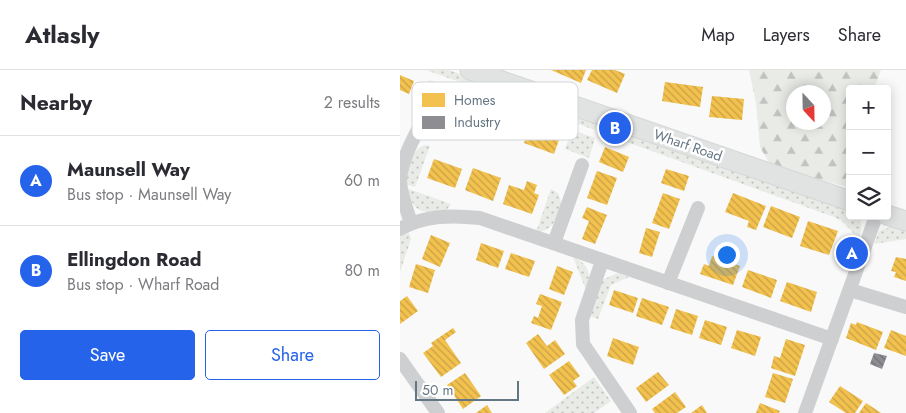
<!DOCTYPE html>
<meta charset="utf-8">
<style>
:root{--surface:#fff;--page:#f2f2f3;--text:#2b2b33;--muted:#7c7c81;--line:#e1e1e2;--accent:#2563eb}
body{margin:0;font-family:Jost,sans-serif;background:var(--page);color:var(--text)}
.controls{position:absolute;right:15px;top:15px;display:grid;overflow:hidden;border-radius:5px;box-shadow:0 2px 12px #0003}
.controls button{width:45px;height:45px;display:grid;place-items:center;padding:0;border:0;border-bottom:1px solid var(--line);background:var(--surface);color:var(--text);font:25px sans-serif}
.compass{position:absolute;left:386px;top:15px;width:45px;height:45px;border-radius:50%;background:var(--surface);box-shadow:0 2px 12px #0003;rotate:158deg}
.scale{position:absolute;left:15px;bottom:12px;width:104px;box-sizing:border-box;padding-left:5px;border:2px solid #657683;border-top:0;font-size:14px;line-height:18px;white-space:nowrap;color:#657683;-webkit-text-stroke:4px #fff;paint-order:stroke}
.you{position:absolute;left:326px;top:184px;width:18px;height:18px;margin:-12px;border:4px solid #fff;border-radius:50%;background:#1a73e8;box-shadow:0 0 0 8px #1a73e833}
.badge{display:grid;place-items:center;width:32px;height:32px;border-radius:50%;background:var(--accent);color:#fff;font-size:16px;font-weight:700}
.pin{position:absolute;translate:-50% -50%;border:2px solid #fff;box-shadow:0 1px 5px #0006}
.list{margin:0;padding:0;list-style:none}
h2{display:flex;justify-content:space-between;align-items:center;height:65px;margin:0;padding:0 20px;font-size:21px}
h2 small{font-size:16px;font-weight:400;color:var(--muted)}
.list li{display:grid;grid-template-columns:32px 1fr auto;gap:15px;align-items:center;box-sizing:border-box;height:90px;padding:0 20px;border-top:1px solid var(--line)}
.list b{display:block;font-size:19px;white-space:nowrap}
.list p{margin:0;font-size:16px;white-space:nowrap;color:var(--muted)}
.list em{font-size:16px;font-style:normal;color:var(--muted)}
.actions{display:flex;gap:10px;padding:15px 20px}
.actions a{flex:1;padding:11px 0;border:1px solid var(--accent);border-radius:5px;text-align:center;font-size:18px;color:var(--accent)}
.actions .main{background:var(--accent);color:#fff}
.icon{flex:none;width:28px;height:28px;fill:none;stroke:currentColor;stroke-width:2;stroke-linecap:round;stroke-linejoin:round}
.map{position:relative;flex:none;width:506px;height:343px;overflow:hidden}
header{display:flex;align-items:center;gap:30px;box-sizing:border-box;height:70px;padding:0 25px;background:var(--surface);border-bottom:1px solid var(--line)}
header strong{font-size:24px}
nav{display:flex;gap:28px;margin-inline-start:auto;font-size:18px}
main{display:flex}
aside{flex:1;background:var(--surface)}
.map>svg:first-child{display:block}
.grass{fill:url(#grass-dots)}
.forest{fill:url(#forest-firs);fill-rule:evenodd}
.homes{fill:url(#homes-back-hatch)}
.industry{fill:url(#industry-back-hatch)}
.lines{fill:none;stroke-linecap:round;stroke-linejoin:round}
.secondary-casing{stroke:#d5d6d7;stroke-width:21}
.street{stroke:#cecfd0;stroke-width:14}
.secondary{stroke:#e1e2e2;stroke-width:19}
.labels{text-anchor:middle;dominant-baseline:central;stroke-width:5;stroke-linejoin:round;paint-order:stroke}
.street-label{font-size:14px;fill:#657683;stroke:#fff}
.key{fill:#fff;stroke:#d1d6da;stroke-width:1}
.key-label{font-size:14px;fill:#657683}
</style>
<header>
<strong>Atlasly</strong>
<nav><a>Map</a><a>Layers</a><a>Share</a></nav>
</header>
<main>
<aside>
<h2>Nearby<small>2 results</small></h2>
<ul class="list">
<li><span class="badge">A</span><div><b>Maunsell Way</b><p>Bus stop · Maunsell Way</p></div><em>60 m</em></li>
<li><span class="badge">B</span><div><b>Ellingdon Road</b><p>Bus stop · Wharf Road</p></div><em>80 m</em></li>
</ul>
<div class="actions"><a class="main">Save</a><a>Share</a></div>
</aside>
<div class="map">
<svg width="506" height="343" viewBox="0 0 506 343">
<defs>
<pattern id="grass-dots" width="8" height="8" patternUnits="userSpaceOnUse" patternTransform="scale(1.25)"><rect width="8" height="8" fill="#e8ebe6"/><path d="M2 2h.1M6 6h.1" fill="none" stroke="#c0c3c0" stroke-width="1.8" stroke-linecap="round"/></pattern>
<pattern id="forest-firs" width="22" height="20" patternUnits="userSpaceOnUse" patternTransform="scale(1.25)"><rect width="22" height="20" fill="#e8ebe6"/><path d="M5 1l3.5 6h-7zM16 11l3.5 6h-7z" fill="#c0c3c0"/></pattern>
<pattern id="homes-back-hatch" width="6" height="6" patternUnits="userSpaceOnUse" patternTransform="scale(1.25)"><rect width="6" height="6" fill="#f2c14e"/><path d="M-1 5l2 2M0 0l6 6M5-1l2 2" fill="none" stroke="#c8a146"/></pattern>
<pattern id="industry-back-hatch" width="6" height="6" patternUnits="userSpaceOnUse" patternTransform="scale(1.25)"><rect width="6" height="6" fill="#8d8d92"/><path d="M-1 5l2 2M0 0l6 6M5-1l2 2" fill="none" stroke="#717277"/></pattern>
</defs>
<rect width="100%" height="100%" fill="#f9f9f9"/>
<g class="grass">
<path d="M26,0H49L198,52L195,60Z"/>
<path d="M29,10L49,17L44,32L24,26Z"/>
<path d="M203,56L225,63L226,61L450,138V146H459C462,154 462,161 459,169L442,151L434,147L202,63Z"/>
<path d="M172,60L195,68L189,88L165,79Z"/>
<path d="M25,75L30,76L15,117L5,114C4,100 11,80 25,75Z"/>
<path d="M6,118L51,134L46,141C21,144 14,143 6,118Z"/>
<path d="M151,119L158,123L162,134C156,148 153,162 136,162Z"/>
<path d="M493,156L506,159V169L474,174L479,161Z"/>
<path d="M9,163L11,169L0,202V166Z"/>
<path d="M173,187C189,194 192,205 186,220Z"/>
<path d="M218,203L229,207L211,215L198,249L187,245L202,210Z"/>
<path d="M194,307L211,331L194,343H145Z"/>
</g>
<path class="forest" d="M349,0H481L474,19H450V118L371,96L360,77L356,33ZM393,22H423V52H393Z"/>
<g class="homes">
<path d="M151,0H186L181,13Z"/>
<path d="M192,0H215L225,4L217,23L187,10Z"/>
<path d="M0,5L14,11L9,24L0,20Z"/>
<path d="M265,12L303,17L300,37L262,31Z"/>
<path d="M312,26L344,29L342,50L309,47Z"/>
<path d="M131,53L161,64L154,84L124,73Z"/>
<path d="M205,77L229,87L223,102L199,92Z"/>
<path d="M34,89L62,99L55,118L27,108Z"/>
<path d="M73,98L101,108L93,131L65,120Z"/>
<path d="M266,99L289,106L284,121L261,113Z"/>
<path d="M197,101L217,108L207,135L187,128Z"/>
<path d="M127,111L137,115L134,123L139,125L132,144L103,134L109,115L124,120Z"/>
<path d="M263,123L280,129L269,159L252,153Z"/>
<path d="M333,123L366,136L356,160L347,157L349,151L325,142Z"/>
<path d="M371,136L400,147L392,168L363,157Z"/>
<path d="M187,137L207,145L195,174L182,169L189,151L182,148Z"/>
<path d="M408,151L438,161L429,185L400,176Z"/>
<path d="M246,158L260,162L252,187L239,183Z"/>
<path d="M31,165L50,173L40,197L22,189Z"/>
<path d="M81,173L104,181L98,198L76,190Z"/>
<path d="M111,183L135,191L129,207L105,199Z"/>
<path d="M312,186L340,196L333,215L300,204L304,194L309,196Z"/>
<path d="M496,187L506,189V211L494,207L496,202L491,201Z"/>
<path d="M16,194L35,200L28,223L9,217Z"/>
<path d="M157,196L173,202L164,225L149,219Z"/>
<path d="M348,200L377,210L371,228L342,217Z"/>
<path d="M387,212L417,222L411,242L380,231Z"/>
<path d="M214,220L238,228L233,243L209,235Z"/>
<path d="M140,224L162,232L151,260L131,253L134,246L138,248L142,236L136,234Z"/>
<path d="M7,226L18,241L0,254V231Z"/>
<path d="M242,228L269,237L262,255L236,246Z"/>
<path d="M276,239L298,246L292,265L270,258Z"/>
<path d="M305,250L327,257L321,275L299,268Z"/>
<path d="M457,252L483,262L476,280L446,268L451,253L456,255Z"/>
<path d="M53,258L56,262L45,270L61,293L41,307L23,283L33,276L31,273Z"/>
<path d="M337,260L361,267L355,286L331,278Z"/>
<path d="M491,260L506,266V286L484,278Z"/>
<path d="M138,264L147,276L155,270L165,284L144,299L126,273Z"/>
<path d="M213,268L239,277L233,295L207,286Z"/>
<path d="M386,269L405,275L395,306L371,298L374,286L380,288Z"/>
<path d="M169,291L180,306L173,311L177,316L164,325L149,305Z"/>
<path d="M258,302L269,315L246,332L236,318Z"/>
<path d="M65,303L81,326L63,339L47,315Z"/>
<path d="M373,303L393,309L385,333L365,327Z"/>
<path d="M440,316L463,331L455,343H446L429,332Z"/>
<path d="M275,322L286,337L277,343H255L252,339Z"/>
<path d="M360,333L380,341L379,343H356Z"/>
<path d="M466,333L481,343H459Z"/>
<path d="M87,335L92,343H76Z"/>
<path d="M302,335L307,343H291Z"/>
</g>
<path class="industry" d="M474,283L487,286L482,299L470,294Z"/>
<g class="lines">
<defs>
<g id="secondary">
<path d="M70,0L450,131"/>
<path d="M487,145L506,151"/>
</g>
</defs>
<use href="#secondary" class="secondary-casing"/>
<g class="street">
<path d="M11,153C7,140 1,125 0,112C0,89 20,56 30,37"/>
<path d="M0,159C25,145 52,145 80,148L432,269"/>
<path d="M154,173L182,95"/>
<path d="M202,191L182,250L183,274L230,343"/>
<path d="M268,213L298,138"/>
<path d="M450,220L506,237"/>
<path d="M0,289L38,343"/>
<path d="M405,343L476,146"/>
</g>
<use href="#secondary" class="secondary"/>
</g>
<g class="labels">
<g class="street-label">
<text transform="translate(288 75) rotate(19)">Wharf Road</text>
</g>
</g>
<rect x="12" y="12" width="166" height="58" rx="8" class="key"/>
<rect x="22" y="23" width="23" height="14" fill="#f2c14e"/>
<rect x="22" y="46" width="23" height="13" fill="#8d8d92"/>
<g class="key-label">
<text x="54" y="35">Homes</text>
<text x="54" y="57">Industry</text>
</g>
</svg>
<div class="controls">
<button>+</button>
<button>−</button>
<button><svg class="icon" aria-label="layers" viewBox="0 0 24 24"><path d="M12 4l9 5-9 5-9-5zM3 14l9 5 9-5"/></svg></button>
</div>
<svg class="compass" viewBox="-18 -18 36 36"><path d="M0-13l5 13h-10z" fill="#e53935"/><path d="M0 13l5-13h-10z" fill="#7c7c81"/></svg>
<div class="scale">50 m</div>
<div class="you"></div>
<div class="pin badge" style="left:452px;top:183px">A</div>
<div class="pin badge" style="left:215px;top:58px">B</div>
</div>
</main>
